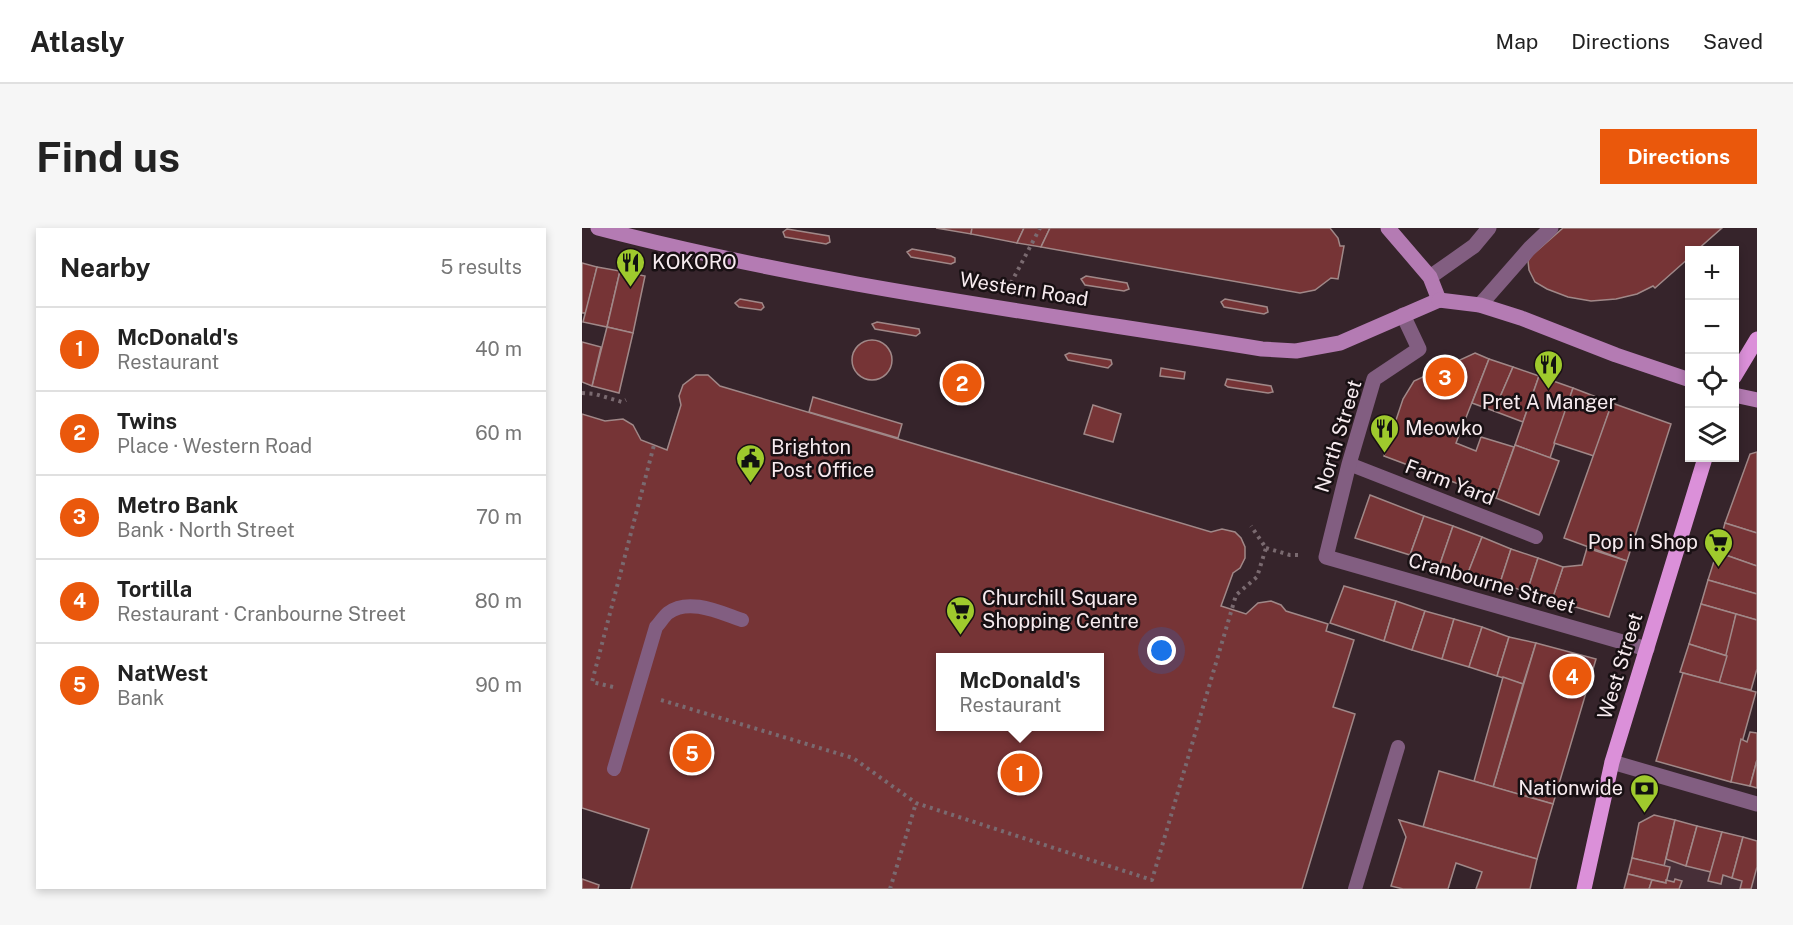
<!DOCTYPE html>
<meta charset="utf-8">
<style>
:root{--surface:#fff;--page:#f6f6f6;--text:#222;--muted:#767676;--line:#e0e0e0;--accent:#ea580c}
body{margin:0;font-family:"Public Sans",sans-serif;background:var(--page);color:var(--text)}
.controls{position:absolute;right:18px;top:18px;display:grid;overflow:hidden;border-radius:0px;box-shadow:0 3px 9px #0003}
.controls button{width:54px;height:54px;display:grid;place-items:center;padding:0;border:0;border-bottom:2px solid var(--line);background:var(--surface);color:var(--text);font:30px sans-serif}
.you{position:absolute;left:580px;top:423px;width:21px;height:21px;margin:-15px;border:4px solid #fff;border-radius:50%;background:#1a73e8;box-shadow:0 0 0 9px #1a73e833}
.badge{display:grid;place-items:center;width:39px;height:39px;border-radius:50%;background:var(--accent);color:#fff;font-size:20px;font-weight:700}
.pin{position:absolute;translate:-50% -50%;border:3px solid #fff;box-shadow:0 2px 6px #0006}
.popup{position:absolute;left:354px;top:425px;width:168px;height:78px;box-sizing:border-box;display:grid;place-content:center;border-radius:0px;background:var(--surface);filter:drop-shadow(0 2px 4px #0005);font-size:20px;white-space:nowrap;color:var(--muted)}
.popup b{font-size:22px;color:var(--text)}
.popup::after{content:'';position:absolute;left:50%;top:100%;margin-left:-12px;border:12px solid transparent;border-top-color:var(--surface)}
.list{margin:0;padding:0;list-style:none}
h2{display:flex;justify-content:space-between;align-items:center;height:78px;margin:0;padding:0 24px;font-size:26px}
h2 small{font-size:20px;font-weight:400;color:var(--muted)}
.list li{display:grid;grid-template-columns:39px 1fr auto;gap:18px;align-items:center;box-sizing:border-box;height:84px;padding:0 24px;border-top:2px solid var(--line)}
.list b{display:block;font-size:22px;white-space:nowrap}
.list p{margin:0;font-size:20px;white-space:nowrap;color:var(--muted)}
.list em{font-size:20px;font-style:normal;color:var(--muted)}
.icon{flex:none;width:33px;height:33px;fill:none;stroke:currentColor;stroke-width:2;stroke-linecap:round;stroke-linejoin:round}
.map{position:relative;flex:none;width:1175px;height:661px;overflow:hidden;border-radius:0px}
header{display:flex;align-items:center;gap:36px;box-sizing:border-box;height:84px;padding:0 30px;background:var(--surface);border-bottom:2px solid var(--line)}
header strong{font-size:28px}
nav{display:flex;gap:33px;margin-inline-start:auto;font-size:21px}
.intro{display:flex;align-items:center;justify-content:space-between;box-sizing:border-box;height:144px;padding:0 36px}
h1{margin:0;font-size:42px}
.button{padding:15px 27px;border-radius:0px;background:var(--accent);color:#fff;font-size:21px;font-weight:700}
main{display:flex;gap:36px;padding:0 36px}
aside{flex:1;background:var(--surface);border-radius:0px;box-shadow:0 3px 9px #0003}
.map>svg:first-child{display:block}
.built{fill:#472f38}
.building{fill:#763436;stroke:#a08888;stroke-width:1.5;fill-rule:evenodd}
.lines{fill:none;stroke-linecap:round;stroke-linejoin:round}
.path{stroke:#7a6a70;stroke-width:4;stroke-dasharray:3 4.5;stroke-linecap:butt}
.lane{stroke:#825e81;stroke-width:14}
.street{stroke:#825e81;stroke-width:15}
.secondary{stroke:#b47bb3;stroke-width:15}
.primary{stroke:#db90d9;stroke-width:15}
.labels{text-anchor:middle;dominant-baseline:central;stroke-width:5;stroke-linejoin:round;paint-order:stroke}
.poi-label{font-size:20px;fill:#f7ebef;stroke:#181013;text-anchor:start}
.street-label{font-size:20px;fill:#f7ebef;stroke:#181013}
</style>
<header>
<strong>Atlasly</strong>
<nav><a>Map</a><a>Directions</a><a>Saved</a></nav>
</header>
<div class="intro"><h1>Find us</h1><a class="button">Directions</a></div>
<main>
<aside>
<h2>Nearby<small>5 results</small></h2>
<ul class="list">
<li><span class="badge">1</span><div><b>McDonald's</b><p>Restaurant</p></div><em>40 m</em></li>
<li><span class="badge">2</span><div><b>Twins</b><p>Place · Western Road</p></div><em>60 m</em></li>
<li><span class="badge">3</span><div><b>Metro Bank</b><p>Bank · North Street</p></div><em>70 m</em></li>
<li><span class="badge">4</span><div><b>Tortilla</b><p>Restaurant · Cranbourne Street</p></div><em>80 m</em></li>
<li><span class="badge">5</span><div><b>NatWest</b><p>Bank</p></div><em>90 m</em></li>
</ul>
</aside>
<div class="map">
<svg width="1175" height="661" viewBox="0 0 1175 661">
<rect width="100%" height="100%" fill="#36242b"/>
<path class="built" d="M1072,587L1175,613V661H1041L1057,595Z"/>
<g class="building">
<path d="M354,0H390L389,6Z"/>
<path d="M390,0H442L435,15L389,6Z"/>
<path d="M442,0H468L459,19L435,15Z"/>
<path d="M468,0H748L756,10L758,18H762L756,51L749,50L733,62L718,65L459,19Z"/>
<path d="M981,0H1140L1115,22H1108V29L1073,60L1071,58L1055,66L1034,71L1009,73L986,69L965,61L953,54L947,42L946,33L949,28Z"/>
<path d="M205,1L247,8L248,14L244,16L203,9L201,4Z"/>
<path d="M330,21L369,28L373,30V34L369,36L329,29L325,24Z"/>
<path d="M0,35L15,39L4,85H0Z"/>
<path d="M15,39L38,43L25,99L1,94Z"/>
<path d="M38,43L63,48L51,105L25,99Z"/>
<path d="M504,48L545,55L547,61L542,63L503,57L499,51Z"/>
<path d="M158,71L180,75L182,79L179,82L157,79L153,75Z"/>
<path d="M643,71L685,79L686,84L682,86L642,79L639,74Z"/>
<path d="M295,94L337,101L338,105L334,108L293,101L290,96Z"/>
<path d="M25,99L51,105L37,165L10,158Z"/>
<circle cx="290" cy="132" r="20"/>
<path d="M0,114L19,119L10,158L0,154Z"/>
<path d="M487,125L529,132L530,136L526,140L486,132L483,127Z"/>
<path d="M893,125L907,131L874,215L894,223L899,209L932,219L914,270L802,228L821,171L832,153Z"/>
<path d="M907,131L931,139L912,183L890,175Z"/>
<path d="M931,139L957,148L941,194L912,183Z"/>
<path d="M579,140L603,144L602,151L578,148Z"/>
<path d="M114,147H126L138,158L629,304L640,301L653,304L659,310L663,319V330L658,340L651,345L639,378L664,386L676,375L689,373L699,377L704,383L746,396L744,403L772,412L751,479L773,486L720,661H49L67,601L0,580V186L23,193L41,191L51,197L59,212L85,222L99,177L97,168L101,157ZM358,430H518V498H358Z"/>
<path d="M957,148L991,160L968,230L933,217Z"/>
<path d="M645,151L689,158L691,164L686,165L646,159L643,157Z"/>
<path d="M991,160L1030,175L1012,228L972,215Z"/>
<path d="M231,169L320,196L316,210L227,184Z"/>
<path d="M1030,175L1089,196L1045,333L982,310Z"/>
<path d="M511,177L539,186L531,214L502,206Z"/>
<path d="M933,217L977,233L957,287L914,270Z"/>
<path d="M1175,224V305L1143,295L1168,226Z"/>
<path d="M788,267L842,288L828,327L773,310Z"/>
<path d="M842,288L871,298L858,336L828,327Z"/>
<path d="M1143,295L1175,305V338L1135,324Z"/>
<path d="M871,298L900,309L886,345L858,336Z"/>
<path d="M900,309L929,321L918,355L886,345Z"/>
<path d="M1005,320L1045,333L1027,389L970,372L981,339L1000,337Z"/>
<path d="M929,321L956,330L945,364L918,355Z"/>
<path d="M1135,324L1175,338V366L1126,352Z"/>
<path d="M956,330L981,339L970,372L945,364Z"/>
<path d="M1126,352L1175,366V392L1119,376Z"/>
<path d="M762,358L814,373L802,413L748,395Z"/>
<path d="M814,373L843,383L830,422L802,413Z"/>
<path d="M1119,376L1154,386L1145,428L1107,416Z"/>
<path d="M843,383L872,391L860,431L830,422Z"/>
<path d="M1154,386L1175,392V441L1169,462L1137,455Z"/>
<path d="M872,391L900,399L887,439L860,431Z"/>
<path d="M900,399L927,409L915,448L887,439Z"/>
<path d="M927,409L954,415L941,456L915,448Z"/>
<path d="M954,415L1014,431L971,576L911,559Z"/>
<path d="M1107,416L1145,428L1137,455L1098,444Z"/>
<path d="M1101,445L1174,464L1149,554L1074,533Z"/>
<path d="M921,449L941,456L911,559L892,553Z"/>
<path d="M1168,504L1175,505V532L1168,558L1149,554L1159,511L1165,514Z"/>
<path d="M1175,532V560L1168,558Z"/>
<path d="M857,543L971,576L955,631L841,599Z"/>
<path d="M1072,587L1093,592L1082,638L1050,630L1057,595Z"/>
<path d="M817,592L955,631L948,661H894L900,644L874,635L866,661H821L809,658L824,609Z"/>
<path d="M1093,592L1115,598L1104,638L1084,631Z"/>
<path d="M1115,598L1140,604L1129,644L1104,638Z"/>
<path d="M1140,604L1161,609L1150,650L1141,647L1139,656L1126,653Z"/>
<path d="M1161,609L1175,613V639L1169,661H1158L1160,653L1150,650Z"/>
<path d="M1050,630L1088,639L1084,655L1046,646Z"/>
<path d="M1046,646L1070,652L1067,661H1042Z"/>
<path d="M0,651L17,657L16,661H0Z"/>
<path d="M1093,651L1100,653L1097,661H1067L1070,652L1084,655V652L1092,654Z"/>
</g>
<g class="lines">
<g class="path">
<path d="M429,55L458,0"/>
<path d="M0,165L13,166L40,174L44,172"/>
<path d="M684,320L708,327H718"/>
<path d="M31,459L10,454L72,217"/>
<path d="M79,472L271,530L334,575L570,652L654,367L675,349L684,320L669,298"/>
<path d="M308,661L334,575"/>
</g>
<g class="lane">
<path d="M767,236L954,309"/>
<path d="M32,541L74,399C78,395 82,388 86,385C107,369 139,385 160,392"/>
<path d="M773,661L816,519"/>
</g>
<g class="street">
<path d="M848,49L892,18L907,0"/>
<path d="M898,77L948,20L969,0"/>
<path d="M821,87L837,121L792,151L767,236L744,329L1065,421"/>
<path d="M1030,534L1175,576"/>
</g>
<g class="secondary">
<path d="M16,0C234,57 458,85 680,121L714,123L758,115L857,72"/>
<path d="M806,0L848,49L857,72"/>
<path d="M857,72L898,77L939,90L1034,127L1108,152"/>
<path d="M1152,167L1175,172"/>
</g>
<g class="primary">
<path d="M1152,149L1175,111"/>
<path d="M1002,661L1030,534L1123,230"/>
</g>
</g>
<defs>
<symbol id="restaurant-pin" viewBox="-11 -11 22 30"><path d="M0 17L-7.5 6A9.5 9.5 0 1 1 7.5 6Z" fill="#9fca2d" stroke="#181013"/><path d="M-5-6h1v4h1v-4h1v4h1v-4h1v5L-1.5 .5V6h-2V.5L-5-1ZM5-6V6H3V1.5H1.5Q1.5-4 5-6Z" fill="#111"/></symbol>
<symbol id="civic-pin" viewBox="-11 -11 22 30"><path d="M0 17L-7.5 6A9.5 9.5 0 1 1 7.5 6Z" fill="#9fca2d" stroke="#181013"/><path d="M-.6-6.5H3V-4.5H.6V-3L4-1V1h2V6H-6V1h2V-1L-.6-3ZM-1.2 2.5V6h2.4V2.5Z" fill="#111"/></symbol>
<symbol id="supermarket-pin" viewBox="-11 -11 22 30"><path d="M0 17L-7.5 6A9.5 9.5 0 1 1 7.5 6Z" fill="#9fca2d" stroke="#181013"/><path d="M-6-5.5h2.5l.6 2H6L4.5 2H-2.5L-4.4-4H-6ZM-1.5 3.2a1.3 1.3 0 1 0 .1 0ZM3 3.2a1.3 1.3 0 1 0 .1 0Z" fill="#111"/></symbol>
<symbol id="bank-pin" viewBox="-11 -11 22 30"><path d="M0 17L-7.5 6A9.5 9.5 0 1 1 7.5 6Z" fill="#9fca2d" stroke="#181013"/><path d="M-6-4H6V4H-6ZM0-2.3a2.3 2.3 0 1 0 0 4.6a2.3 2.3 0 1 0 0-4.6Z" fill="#111"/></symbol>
</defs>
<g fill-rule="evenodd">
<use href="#restaurant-pin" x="32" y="18" width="33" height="45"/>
<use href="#restaurant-pin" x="950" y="120" width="33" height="45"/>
<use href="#restaurant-pin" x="786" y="184" width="33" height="45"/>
<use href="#civic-pin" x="152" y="214" width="33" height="45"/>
<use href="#supermarket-pin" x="1120" y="298" width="33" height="45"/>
<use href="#supermarket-pin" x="362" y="366" width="33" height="45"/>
<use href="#bank-pin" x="1046" y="544" width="33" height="45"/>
</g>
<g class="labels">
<g class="poi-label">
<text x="70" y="34">KOKORO</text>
<text x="967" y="174" text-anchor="middle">Pret A Manger</text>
<text x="823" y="200">Meowko</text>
<text x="189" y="219">Brighton<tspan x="189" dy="23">Post Office</tspan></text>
<text x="1116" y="314" text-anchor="end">Pop in Shop</text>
<text x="400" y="370">Churchill Square<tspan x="400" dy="23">Shopping Centre</tspan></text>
<text x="1041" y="560" text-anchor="end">Nationwide</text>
</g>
<g class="street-label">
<text transform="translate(442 61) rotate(9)">Western Road</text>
<text transform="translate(756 208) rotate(-73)">North Street</text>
<text transform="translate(868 254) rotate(21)">Farm Yard</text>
<text transform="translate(910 355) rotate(16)">Cranbourne Street</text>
<text transform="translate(1038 438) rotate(-73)">West Street</text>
</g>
</g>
</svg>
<div class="controls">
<button>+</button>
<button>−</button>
<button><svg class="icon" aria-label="locate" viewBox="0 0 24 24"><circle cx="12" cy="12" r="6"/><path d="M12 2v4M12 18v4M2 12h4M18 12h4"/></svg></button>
<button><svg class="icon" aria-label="layers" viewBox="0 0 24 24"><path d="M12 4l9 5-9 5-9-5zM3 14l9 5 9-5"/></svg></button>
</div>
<div class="you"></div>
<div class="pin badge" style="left:438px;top:545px">1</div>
<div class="popup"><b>McDonald's</b>Restaurant</div>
<div class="pin badge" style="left:380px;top:155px">2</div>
<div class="pin badge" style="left:863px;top:149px">3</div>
<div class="pin badge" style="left:990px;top:448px">4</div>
<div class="pin badge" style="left:110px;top:525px">5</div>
</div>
</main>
